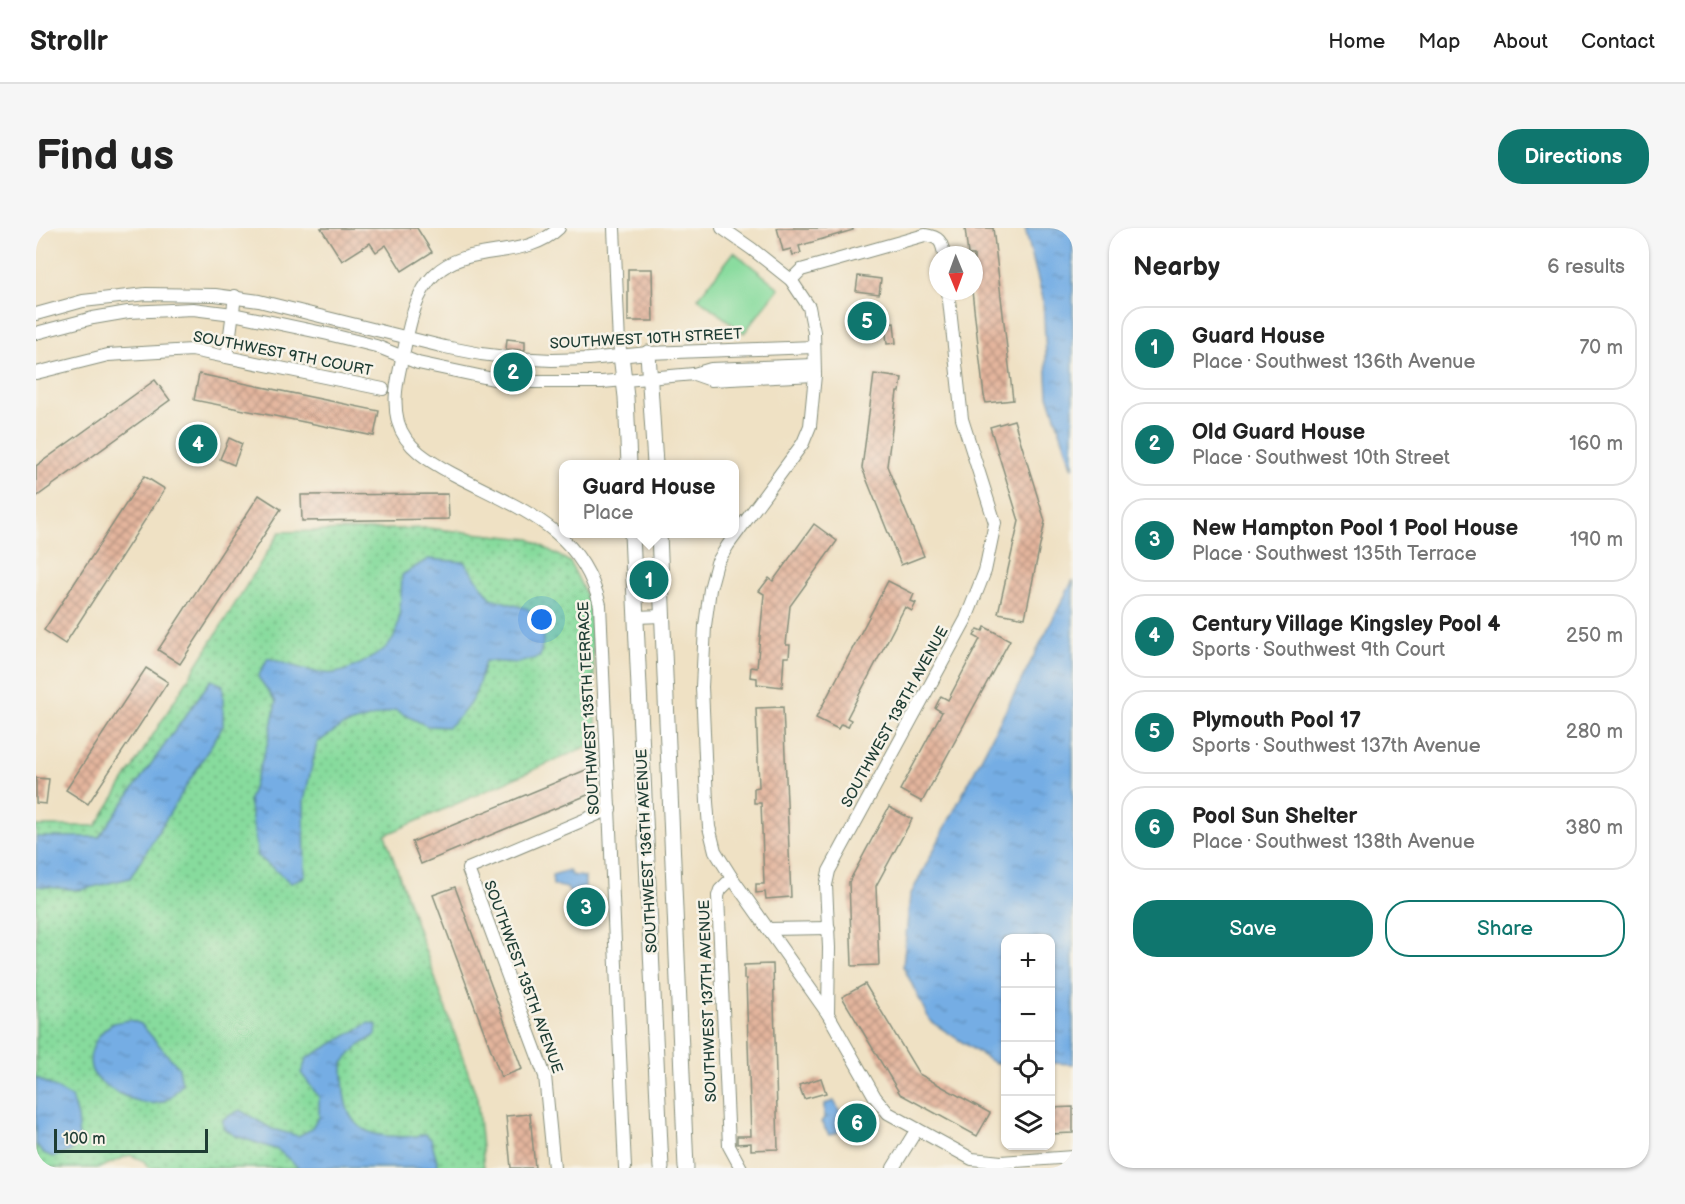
<!DOCTYPE html>
<meta charset="utf-8">
<style>
:root{--surface:#fff;--page:#f6f6f6;--text:#222;--muted:#767676;--line:#e0e0e0;--accent:#0f766e}
body{margin:0;font-family:"Balsamiq Sans",sans-serif;background:var(--page);color:var(--text)}
.controls{position:absolute;right:18px;bottom:18px;display:grid;overflow:hidden;border-radius:12px;box-shadow:0 2px 4px #0004}
.controls button{width:54px;height:54px;display:grid;place-items:center;padding:0;border:0;border-bottom:2px solid var(--line);background:var(--surface);color:var(--text);font:30px sans-serif}
.compass{position:absolute;left:893px;top:18px;width:54px;height:54px;border-radius:50%;background:var(--surface);box-shadow:0 2px 4px #0004;rotate:179deg}
.scale{position:absolute;left:18px;bottom:15px;width:154px;box-sizing:border-box;padding-left:6px;border:3px solid #1f3d34;border-top:0;font-size:16px;line-height:21px;white-space:nowrap;color:#1f3d34;-webkit-text-stroke:4px #f7f3e8;paint-order:stroke}
.you{position:absolute;left:506px;top:392px;width:21px;height:21px;margin:-15px;border:4px solid #fff;border-radius:50%;background:#1a73e8;box-shadow:0 0 0 9px #1a73e833}
.badge{display:grid;place-items:center;width:39px;height:39px;border-radius:50%;background:var(--accent);color:#fff;font-size:20px;font-weight:700}
.pin{position:absolute;translate:-50% -50%;border:3px solid #fff;box-shadow:0 2px 6px #0006}
.popup{position:absolute;left:523px;top:232px;width:180px;height:78px;box-sizing:border-box;display:grid;place-content:center;border-radius:12px;background:var(--surface);filter:drop-shadow(0 2px 4px #0005);font-size:20px;white-space:nowrap;color:var(--muted)}
.popup b{font-size:22px;color:var(--text)}
.popup::after{content:'';position:absolute;left:50%;top:100%;margin-left:-12px;border:12px solid transparent;border-top-color:var(--surface)}
.list{margin:0;padding:0;list-style:none}
h2{display:flex;justify-content:space-between;align-items:center;height:78px;margin:0;padding:0 24px;font-size:26px}
h2 small{font-size:20px;font-weight:400;color:var(--muted)}
.list li{display:grid;grid-template-columns:39px 1fr auto;gap:18px;align-items:center;box-sizing:border-box;height:84px;margin:0 12px 12px;padding:0 12px;border:2px solid var(--line);border-radius:24px}
.list b{display:block;font-size:22px;white-space:nowrap}
.list p{margin:0;font-size:20px;white-space:nowrap;color:var(--muted)}
.list em{font-size:20px;font-style:normal;color:var(--muted)}
.actions{display:flex;gap:12px;padding:18px 24px}
.actions a{flex:1;padding:14px 0;border:2px solid var(--accent);border-radius:24px;text-align:center;font-size:21px;color:var(--accent)}
.actions .main{background:var(--accent);color:#fff}
.icon{flex:none;width:33px;height:33px;fill:none;stroke:currentColor;stroke-width:2;stroke-linecap:round;stroke-linejoin:round}
.map{position:relative;flex:none;width:1037px;height:940px;overflow:hidden;border-radius:24px}
header{display:flex;align-items:center;gap:36px;box-sizing:border-box;height:84px;padding:0 30px;background:var(--surface);border-bottom:2px solid var(--line)}
header strong{font-size:28px}
nav{display:flex;gap:33px;margin-inline-start:auto;font-size:21px}
.intro{display:flex;align-items:center;justify-content:space-between;box-sizing:border-box;height:144px;padding:0 36px}
h1{margin:0;font-size:42px}
.button{padding:15px 27px;border-radius:24px;background:var(--accent);color:#fff;font-size:21px;font-weight:700}
main{display:flex;gap:36px;padding:0 36px}
aside{flex:1;background:var(--surface);border-radius:24px;box-shadow:0 2px 4px #0004}
.map>svg:first-child{display:block}
.grass{fill:url(#grass-dots);stroke:#538c68;stroke-width:1.5}
.park{fill:#87db9d;stroke:#538c68;stroke-width:1.5}
.water{fill:url(#water-ripples);stroke:#4a758c;stroke-width:1.5}
.building{fill:url(#building-cross-hatch)}
.lines{fill:none;stroke-linecap:round;stroke-linejoin:round}
.minor-casing{stroke:#878f7c;stroke-width:14}
.tertiary-casing{stroke:#878f7c;stroke-width:17}
.minor{stroke:#fff;stroke-width:12}
.tertiary{stroke:#fff;stroke-width:15}
.labels{text-anchor:middle;dominant-baseline:central;stroke-width:5;stroke-linejoin:round;paint-order:stroke}
.street-label{font-size:15px;fill:#1f3d34;stroke:#f7f3e8}
</style>
<header>
<strong>Strollr</strong>
<nav><a>Home</a><a>Map</a><a>About</a><a>Contact</a></nav>
</header>
<div class="intro"><h1>Find us</h1><a class="button">Directions</a></div>
<main>
<div class="map">
<svg width="1037" height="940" viewBox="0 0 1037 940">
<defs>
<pattern id="grass-dots" width="8" height="8" patternUnits="userSpaceOnUse" patternTransform="scale(1.5)"><rect width="8" height="8" fill="#87db9d"/><path d="M2 2h.1M6 6h.1" fill="none" stroke="#6eb381" stroke-width="1.8" stroke-linecap="round"/></pattern>
<pattern id="water-ripples" width="26" height="14" patternUnits="userSpaceOnUse" patternTransform="scale(1.5)"><rect width="26" height="14" fill="#75ade4"/><path d="M2 4q2-2 4 0t4 0M15 11q2-2 4 0t4 0" fill="none" stroke="#5f8eba"/></pattern>
<pattern id="building-cross-hatch" width="8" height="8" patternUnits="userSpaceOnUse" patternTransform="scale(1.5)"><rect width="8" height="8" fill="#e4b59d"/><path d="M0 0l8 8M0 8l8-8" fill="none" stroke="#b89481"/></pattern>
</defs>
<rect width="100%" height="100%" fill="#f7f3e8"/>
<filter id="ink" filterUnits="userSpaceOnUse"><feTurbulence type="fractalNoise" baseFrequency=".0167" numOctaves="2"/><feDisplacementMap in="SourceGraphic" scale="12" xChannelSelector="R" yChannelSelector="G"/><feConvolveMatrix kernelMatrix="1 2 1 2 8 2 1 2 1" color-interpolation-filters="sRGB"/></filter>
<filter id="wash" filterUnits="userSpaceOnUse"><feTurbulence type="fractalNoise" baseFrequency=".008" numOctaves="4" result="noise"/><feDisplacementMap in="SourceGraphic" scale="24" xChannelSelector="R" yChannelSelector="G"/><feGaussianBlur stdDeviation="1.35" result="paint"/><feColorMatrix in="noise" values="0 0 0 0 0 0 0 0 0 0 0 0 0 0 0 0 0 1.4 0 .05"/><feComposite in="paint" operator="in"/></filter>
<g filter="url(#wash)">
<rect width="100%" height="100%" fill="#efe1c4"/>
<path class="grass" d="M391,300L494,311L534,334L555,377L561,514L349,607L441,870L448,940H113L108,933L94,927L63,940H0V598H60L244,304Z"/>
<path class="park" d="M698,24L743,60L708,105L662,70Z"/>
<g class="water">
<path d="M989,0H1037V241L1012,167L1007,71Z"/>
<path d="M829,77L840,79L842,94L837,97L832,109L821,108L820,92L825,90Z"/>
<path d="M150,204L165,205L166,210L178,219L175,228L158,227L157,222L147,214Z"/>
<path d="M392,331L428,334L455,370L492,381L509,402L504,429L482,435L449,433C441,465 438,477 412,499L391,498L359,482L306,498L281,515L268,573L269,648L255,655L222,628L213,572L232,514L240,474L222,449L232,430C248,435 284,448 299,445C316,442 349,425 357,411C365,397 365,363 366,347Z"/>
<path d="M1037,352V836L1015,835L1014,710H969V835H958L894,793L867,738L874,668Z"/>
<path d="M175,452L187,457V498L94,650L44,662L0,658V609H63Z"/>
<path d="M533,642L535,647L549,649V659L534,665L531,660L517,657L516,647Z"/>
<path d="M94,792L105,796L143,840L146,856C139,865 133,873 121,875C105,879 59,858 55,840C51,824 62,804 76,796C81,793 88,793 94,792Z"/>
<path d="M333,795L341,797L340,807L321,819L307,835C307,871 307,905 352,908C365,909 376,910 389,906L395,911L403,940H263L242,922L200,908L187,900V891L204,882L236,901L262,908L274,902L283,889V869L265,845L271,830Z"/>
<path d="M0,849L35,869L41,889L43,911L34,924L17,929L7,925L0,916Z"/>
<path d="M798,873L806,887L803,891V904L793,907L785,894L788,890V876Z"/>
</g>
<g id="blocks">
<g class="building">
<path d="M285,0H381L396,24L366,43L350,17L340,24L334,15L306,33Z"/>
<path d="M741,0H817V2L763,18L765,25L757,27L755,21L747,23Z"/>
<path d="M929,0H957L977,172L950,175L948,168L936,63H938V27H932Z"/>
<path d="M592,41H616L617,93H592Z"/>
<path d="M822,48L845,51L843,66L820,63Z"/>
<path d="M858,95L860,115L851,116L849,96Z"/>
<path d="M471,111L489,113V122L470,121Z"/>
<path d="M163,146L343,183L338,208L158,172Z"/>
<path d="M838,146L866,150L864,164H861L851,238L888,328L865,337L826,240Z"/>
<path d="M119,152L134,172L0,269V238Z"/>
<path d="M978,192L1009,293L989,390L962,385L983,293L954,199Z"/>
<path d="M193,210L206,216L198,237L184,231Z"/>
<path d="M108,248L129,261L29,416L8,402Z"/>
<path d="M412,266L413,291L266,293L265,267Z"/>
<path d="M223,267L245,281L144,436L122,422Z"/>
<path d="M778,296L801,313L754,378L750,417H754L753,429H748L746,459L721,456V450L714,449L715,439L721,440L728,366L723,363L733,350L737,353Z"/>
<path d="M852,353L878,366L875,373L880,375L876,383L869,379L811,490L815,492L812,499L805,496L802,501L780,490Z"/>
<path d="M949,399L974,412L886,574L864,562L906,484L899,480L905,468L912,472L944,411L938,408L942,401L947,403Z"/>
<path d="M110,440L132,454L52,576L30,562Z"/>
<path d="M747,479L755,669L730,671L729,664L720,665V656H728L725,575H718V560L723,559L720,480Z"/>
<path d="M552,541L561,563L385,636L376,614Z"/>
<path d="M0,550L13,551L10,576L0,575Z"/>
<path d="M853,579L876,591L840,658L843,737L816,738L813,654Z"/>
<path d="M419,659L486,841L465,849L397,667Z"/>
<path d="M559,668L563,682L542,689L538,675Z"/>
<path d="M737,736L742,921L715,922V915L701,916V908H715L710,751H708V737Z"/>
<path d="M829,756L883,846L954,885L941,908L864,866L806,769Z"/>
<path d="M785,850L790,865L768,871L763,857Z"/>
<path d="M1037,879V905L1014,906V880Z"/>
<path d="M494,886L499,940H475L470,888Z"/>
</g>
</g>
</g>
<g filter="url(#ink)">
<use href="#blocks" fill-opacity="0" stroke="#878f7c" stroke-width="1.5"/>
<g class="lines">
<defs>
<g id="minor">
<path d="M523,0C488,34 433,13 398,47C378,67 373,100 367,127C362,149 356,171 362,194C369,220 395,234 417,246C481,280 545,299 564,377L589,940"/>
<path d="M578,0L583,116L585,127"/>
<path d="M686,0L716,21L755,52L773,79L778,104L779,147L774,198L767,215L692,317L681,335L674,361L669,398L666,459L671,574L673,599L679,623L696,650L684,662L682,668L693,918L705,940"/>
<path d="M755,52L765,42L889,7C903,9 906,13 908,27"/>
<path d="M0,86L47,73L110,66L179,67L223,73L409,119L445,126L478,130L516,132L553,131L612,125L778,119"/>
<path d="M0,105L57,90L92,84L157,81L197,86L292,106L340,118L382,135L471,154H566L658,146L675,141L778,137"/>
<path d="M191,129L199,68"/>
<path d="M0,145L72,127L156,122L347,161"/>
<path d="M658,146L675,152L779,147"/>
<path d="M600,389L626,388"/>
<path d="M696,650L792,786"/>
<path d="M732,701L793,700"/>
<path d="M881,901L852,885L839,869L792,786L793,720L790,657L793,643L930,391L949,343L959,295L926,191L912,63"/>
<path d="M518,940L509,848L432,641L574,581"/>
<path d="M857,940L881,901L936,931L965,934L1037,929"/>
</g>
<g id="tertiary">
<path d="M612,125L619,236"/>
<path d="M585,127L590,169L593,236"/>
<path d="M596,306L625,940"/>
<path d="M623,306L650,940"/>
</g>
</defs>
<use href="#minor" class="minor-casing"/>
<use href="#tertiary" class="tertiary-casing"/>
<use href="#minor" class="minor"/>
<use href="#tertiary" class="tertiary"/>
</g>
</g>
<g class="labels">
<g class="street-label">
<text transform="translate(610 111) rotate(-3)">SOUTHWEST 10TH STREET</text>
<text transform="translate(247 126) rotate(11)">SOUTHWEST 9TH COURT</text>
<text transform="translate(553 480) rotate(-93)">SOUTHWEST 135TH TERRACE</text>
<text transform="translate(859 489) rotate(-61)">SOUTHWEST 138TH AVENUE</text>
<text transform="translate(611 623) rotate(-93)">SOUTHWEST 136TH AVENUE</text>
<text transform="translate(487 749) rotate(70)">SOUTHWEST 135TH AVENUE</text>
<text transform="translate(672 773) rotate(-92)">SOUTHWEST 137TH AVENUE</text>
</g>
</g>
</svg>
<div class="controls">
<button>+</button>
<button>−</button>
<button><svg class="icon" aria-label="locate" viewBox="0 0 24 24"><circle cx="12" cy="12" r="6"/><path d="M12 2v4M12 18v4M2 12h4M18 12h4"/></svg></button>
<button><svg class="icon" aria-label="layers" viewBox="0 0 24 24"><path d="M12 4l9 5-9 5-9-5zM3 14l9 5 9-5"/></svg></button>
</div>
<svg class="compass" viewBox="-18 -18 36 36"><path d="M0-13l5 13h-10z" fill="#e53935"/><path d="M0 13l5-13h-10z" fill="#767676"/></svg>
<div class="scale">100 m</div>
<div class="you"></div>
<div class="pin badge" style="left:613px;top:352px">1</div>
<div class="popup"><b>Guard House</b>Place</div>
<div class="pin badge" style="left:477px;top:144px">2</div>
<div class="pin badge" style="left:550px;top:679px">3</div>
<div class="pin badge" style="left:162px;top:216px">4</div>
<div class="pin badge" style="left:831px;top:93px">5</div>
<div class="pin badge" style="left:821px;top:895px">6</div>
</div>
<aside>
<h2>Nearby<small>6 results</small></h2>
<ul class="list">
<li><span class="badge">1</span><div><b>Guard House</b><p>Place · Southwest 136th Avenue</p></div><em>70 m</em></li>
<li><span class="badge">2</span><div><b>Old Guard House</b><p>Place · Southwest 10th Street</p></div><em>160 m</em></li>
<li><span class="badge">3</span><div><b>New Hampton Pool 1 Pool House</b><p>Place · Southwest 135th Terrace</p></div><em>190 m</em></li>
<li><span class="badge">4</span><div><b>Century Village Kingsley Pool 4</b><p>Sports · Southwest 9th Court</p></div><em>250 m</em></li>
<li><span class="badge">5</span><div><b>Plymouth Pool 17</b><p>Sports · Southwest 137th Avenue</p></div><em>280 m</em></li>
<li><span class="badge">6</span><div><b>Pool Sun Shelter</b><p>Place · Southwest 138th Avenue</p></div><em>380 m</em></li>
</ul>
<div class="actions"><a class="main">Save</a><a>Share</a></div>
</aside>
</main>
